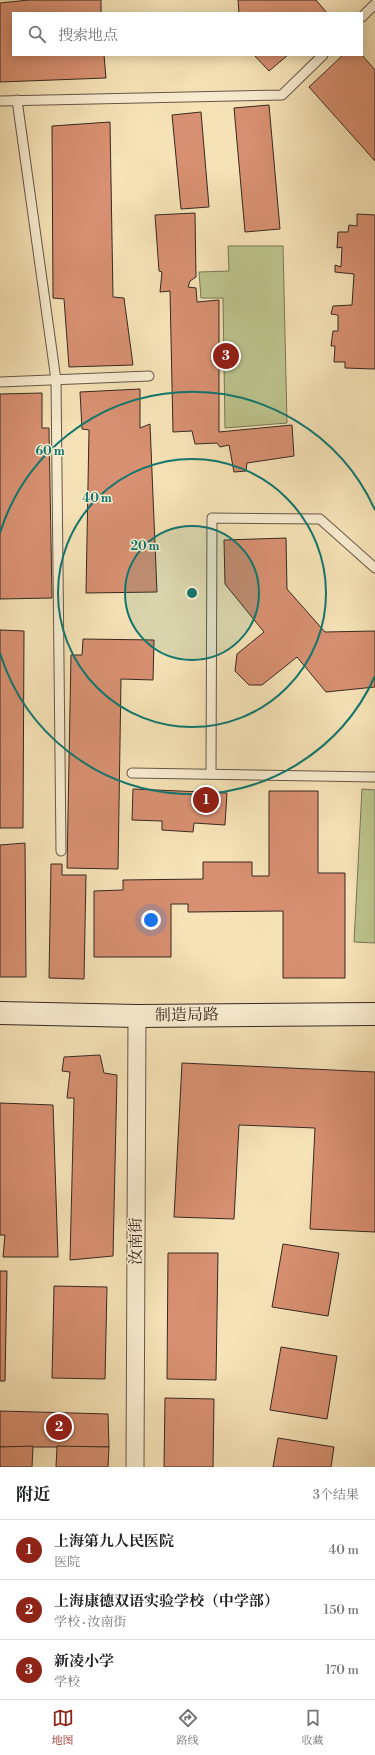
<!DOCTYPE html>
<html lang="zh">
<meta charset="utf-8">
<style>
:root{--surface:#fff;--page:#f6f6f6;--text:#202124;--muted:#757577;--line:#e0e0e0;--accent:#8f2418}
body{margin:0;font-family:"Libre Bodoni","Noto Serif SC",serif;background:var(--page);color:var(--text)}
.you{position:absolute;left:151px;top:920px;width:14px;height:14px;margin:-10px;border:3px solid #fff;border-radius:50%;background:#1a73e8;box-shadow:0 0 0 6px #1a73e833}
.badge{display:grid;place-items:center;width:26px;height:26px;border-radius:50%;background:var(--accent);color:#fff;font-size:13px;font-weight:700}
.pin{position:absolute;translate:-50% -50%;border:2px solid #fff;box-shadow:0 1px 4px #0006}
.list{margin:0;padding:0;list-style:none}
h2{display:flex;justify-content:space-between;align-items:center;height:52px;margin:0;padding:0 16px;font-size:17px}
h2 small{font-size:13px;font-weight:400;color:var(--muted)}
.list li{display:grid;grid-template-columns:26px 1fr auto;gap:12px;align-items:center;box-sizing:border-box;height:60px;padding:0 16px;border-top:1px solid var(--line)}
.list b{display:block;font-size:15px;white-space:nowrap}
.list p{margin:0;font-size:13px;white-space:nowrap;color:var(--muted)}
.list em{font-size:13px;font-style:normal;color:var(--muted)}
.icon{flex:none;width:22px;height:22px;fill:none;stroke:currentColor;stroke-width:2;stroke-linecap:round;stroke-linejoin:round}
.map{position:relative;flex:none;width:375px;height:1467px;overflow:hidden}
.search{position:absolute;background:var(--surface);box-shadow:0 2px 10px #0003;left:12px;right:12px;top:12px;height:44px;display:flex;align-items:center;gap:10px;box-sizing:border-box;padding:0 14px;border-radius:0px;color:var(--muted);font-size:15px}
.sheet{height:232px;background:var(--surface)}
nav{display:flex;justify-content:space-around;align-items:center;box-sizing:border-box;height:56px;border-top:1px solid var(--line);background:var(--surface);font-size:11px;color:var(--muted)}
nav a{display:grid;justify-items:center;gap:2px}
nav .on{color:var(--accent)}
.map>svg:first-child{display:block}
.green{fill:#bcc38d;stroke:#797658}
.building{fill:#d79071;stroke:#362923}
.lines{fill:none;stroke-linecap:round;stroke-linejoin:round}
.lane-casing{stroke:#665748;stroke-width:11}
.street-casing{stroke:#665748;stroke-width:19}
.secondary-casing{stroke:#362923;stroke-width:24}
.lane{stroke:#f8ecd0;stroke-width:9}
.street{stroke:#f8ecd0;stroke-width:17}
.secondary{stroke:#f8ecd0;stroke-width:22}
.ring{fill:none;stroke:#0f766e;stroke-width:2}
.labels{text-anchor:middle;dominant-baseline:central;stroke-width:3;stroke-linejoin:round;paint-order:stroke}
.street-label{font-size:16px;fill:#362923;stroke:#f8ecd0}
.centre{fill:#0f766e;stroke:#f8ecd0;stroke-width:2}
.ring-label{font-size:12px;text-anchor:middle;font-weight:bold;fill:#0f766e;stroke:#f8ecd0;stroke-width:3;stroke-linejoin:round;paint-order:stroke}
</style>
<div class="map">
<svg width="375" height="1467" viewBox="0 0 375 1467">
<rect width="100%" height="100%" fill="#f5e2b6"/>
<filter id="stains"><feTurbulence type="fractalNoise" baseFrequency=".005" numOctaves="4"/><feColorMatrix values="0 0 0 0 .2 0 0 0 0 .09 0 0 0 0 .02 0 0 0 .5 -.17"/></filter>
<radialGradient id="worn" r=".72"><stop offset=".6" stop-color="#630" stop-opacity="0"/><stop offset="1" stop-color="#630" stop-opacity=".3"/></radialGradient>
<g class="green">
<path d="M228,246H283L287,423L225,428L223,298H201L199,272L229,271Z"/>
<path d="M362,789L375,790V943L354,942Z"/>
</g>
<g class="building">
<path d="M29,0H101V13H13V55H104L106,78L0,82V3Z"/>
<path d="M238,0H316L327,13H239Z"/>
<path d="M254,55H288L269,71Z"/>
<path d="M343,55H362L375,70V161L309,87Z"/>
<path d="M269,105L280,229L245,232L234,108Z"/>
<path d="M201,112L209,207L181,209L172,115Z"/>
<path d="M110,122L113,297L124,298L133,365L69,367L64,299L53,298L52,126Z"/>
<path d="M195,213L196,277L190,281L188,287L196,288L197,302L219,300V432L292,425L294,456L247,463L246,471L234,472L229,445L220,447L217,443L195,444L192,431L173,432L170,291L160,292L162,272L159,271L155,215Z"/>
<path d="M357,214L375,215V369L345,368V362H334L335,346H331L333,331H338V315L331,314L333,306L352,305L354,274L335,272V265L341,267L342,247L337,248L338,232H348L349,225L357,226Z"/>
<path d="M140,389V428L150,424L157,592L86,593L89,430L82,429L80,392Z"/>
<path d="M42,393V428H49L52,598L0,599V394Z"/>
<path d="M286,538L287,589L325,632L375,631V687L326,692L297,657L262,685H249L235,671L237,654L264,632L225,584L224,540Z"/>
<path d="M0,630L24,631L23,828H0Z"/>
<path d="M83,639L154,640L153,680L121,679L118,869L67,868L71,655H82Z"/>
<path d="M133,789L227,793L225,825L194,823L193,832L162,830V821L132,820Z"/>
<path d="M269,791H318V873H345V978H283V911L188,912V904H171V957H94V891L123,890V880L203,879V862H252V876H269Z"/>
<path d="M25,843L26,977H0V845Z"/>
<path d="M51,864H62V875H86L84,979L49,978Z"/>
<path d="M100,1055L104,1073L117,1075L113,1256L70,1260L74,1098H67L70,1072L62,1071L64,1057Z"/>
<path d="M182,1063L375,1072V1232L310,1229L315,1128L239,1125L234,1219L174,1217Z"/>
<path d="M0,1103L53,1105L58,1257H3L5,1235H0Z"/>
<path d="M283,1244L339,1253L328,1316L272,1307Z"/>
<path d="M168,1253H218L216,1380L167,1379Z"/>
<path d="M0,1271H7L5,1381H0Z"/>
<path d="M54,1286L107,1287L105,1379L52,1378Z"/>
<path d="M281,1347L337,1356L327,1419L270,1410Z"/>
<path d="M165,1398L214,1399L213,1467H164Z"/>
<path d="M0,1411L108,1414L109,1447H0Z"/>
<path d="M278,1438L334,1447L331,1467H273Z"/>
<path d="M33,1446L32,1467H0V1447Z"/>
<path d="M57,1446L109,1447L108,1467H56Z"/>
</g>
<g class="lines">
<defs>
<g id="lane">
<path d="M362,17L375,4"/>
<path d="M17,100L56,380L61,851"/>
<path d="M0,101L282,95L323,55"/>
<path d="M0,382L149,376"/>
<path d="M132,773L375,777"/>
<path d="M211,774L212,518L320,519L375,568"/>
</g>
<path id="street" d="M135,1467L137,1016"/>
<path id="secondary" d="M0,1013L137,1016L375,1014"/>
</defs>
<use href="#lane" class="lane-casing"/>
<use href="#street" class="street-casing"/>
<use href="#secondary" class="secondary-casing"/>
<use href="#lane" class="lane"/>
<use href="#street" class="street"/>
<use href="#secondary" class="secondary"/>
</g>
<circle cx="192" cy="593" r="67" fill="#0f766e" fill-opacity=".12"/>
<g class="ring">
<circle cx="192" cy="593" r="67"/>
<circle cx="192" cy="593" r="134"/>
<path d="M375 676A201 201 0 0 1 0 653M0 533A201 201 0 0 1 375 510"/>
</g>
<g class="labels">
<g class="street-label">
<text transform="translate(187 1015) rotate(-1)">制造局路</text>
<text transform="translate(136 1241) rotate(-90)">汝南街</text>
</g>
</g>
<circle cx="192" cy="593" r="6" class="centre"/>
<g class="ring-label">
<text x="50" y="455">60 m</text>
<text x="97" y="502">40 m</text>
<text x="145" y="550">20 m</text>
</g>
<rect width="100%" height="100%" filter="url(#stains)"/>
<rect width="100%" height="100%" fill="url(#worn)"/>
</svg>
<div class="you"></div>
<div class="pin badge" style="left:206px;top:800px">1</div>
<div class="pin badge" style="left:59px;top:1427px">2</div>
<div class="pin badge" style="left:226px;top:356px">3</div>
<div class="search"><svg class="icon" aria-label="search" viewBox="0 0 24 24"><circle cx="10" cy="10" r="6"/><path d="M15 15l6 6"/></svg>搜索地点</div>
</div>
<section class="sheet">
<h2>附近<small>3个结果</small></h2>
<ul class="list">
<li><span class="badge">1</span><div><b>上海第九人民医院</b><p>医院</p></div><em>40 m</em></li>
<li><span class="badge">2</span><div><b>上海康德双语实验学校（中学部）</b><p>学校 · 汝南街</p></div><em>150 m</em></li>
<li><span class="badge">3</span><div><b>新凌小学</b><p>学校</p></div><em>170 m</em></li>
</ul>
</section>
<nav>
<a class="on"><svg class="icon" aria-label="map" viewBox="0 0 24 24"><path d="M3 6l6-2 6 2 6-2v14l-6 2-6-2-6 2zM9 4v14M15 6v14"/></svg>地图</a>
<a><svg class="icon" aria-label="directions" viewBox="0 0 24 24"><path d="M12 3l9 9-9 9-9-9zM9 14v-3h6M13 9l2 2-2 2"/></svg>路线</a>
<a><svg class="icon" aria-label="saved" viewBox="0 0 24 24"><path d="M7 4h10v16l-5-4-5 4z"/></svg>收藏</a>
</nav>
